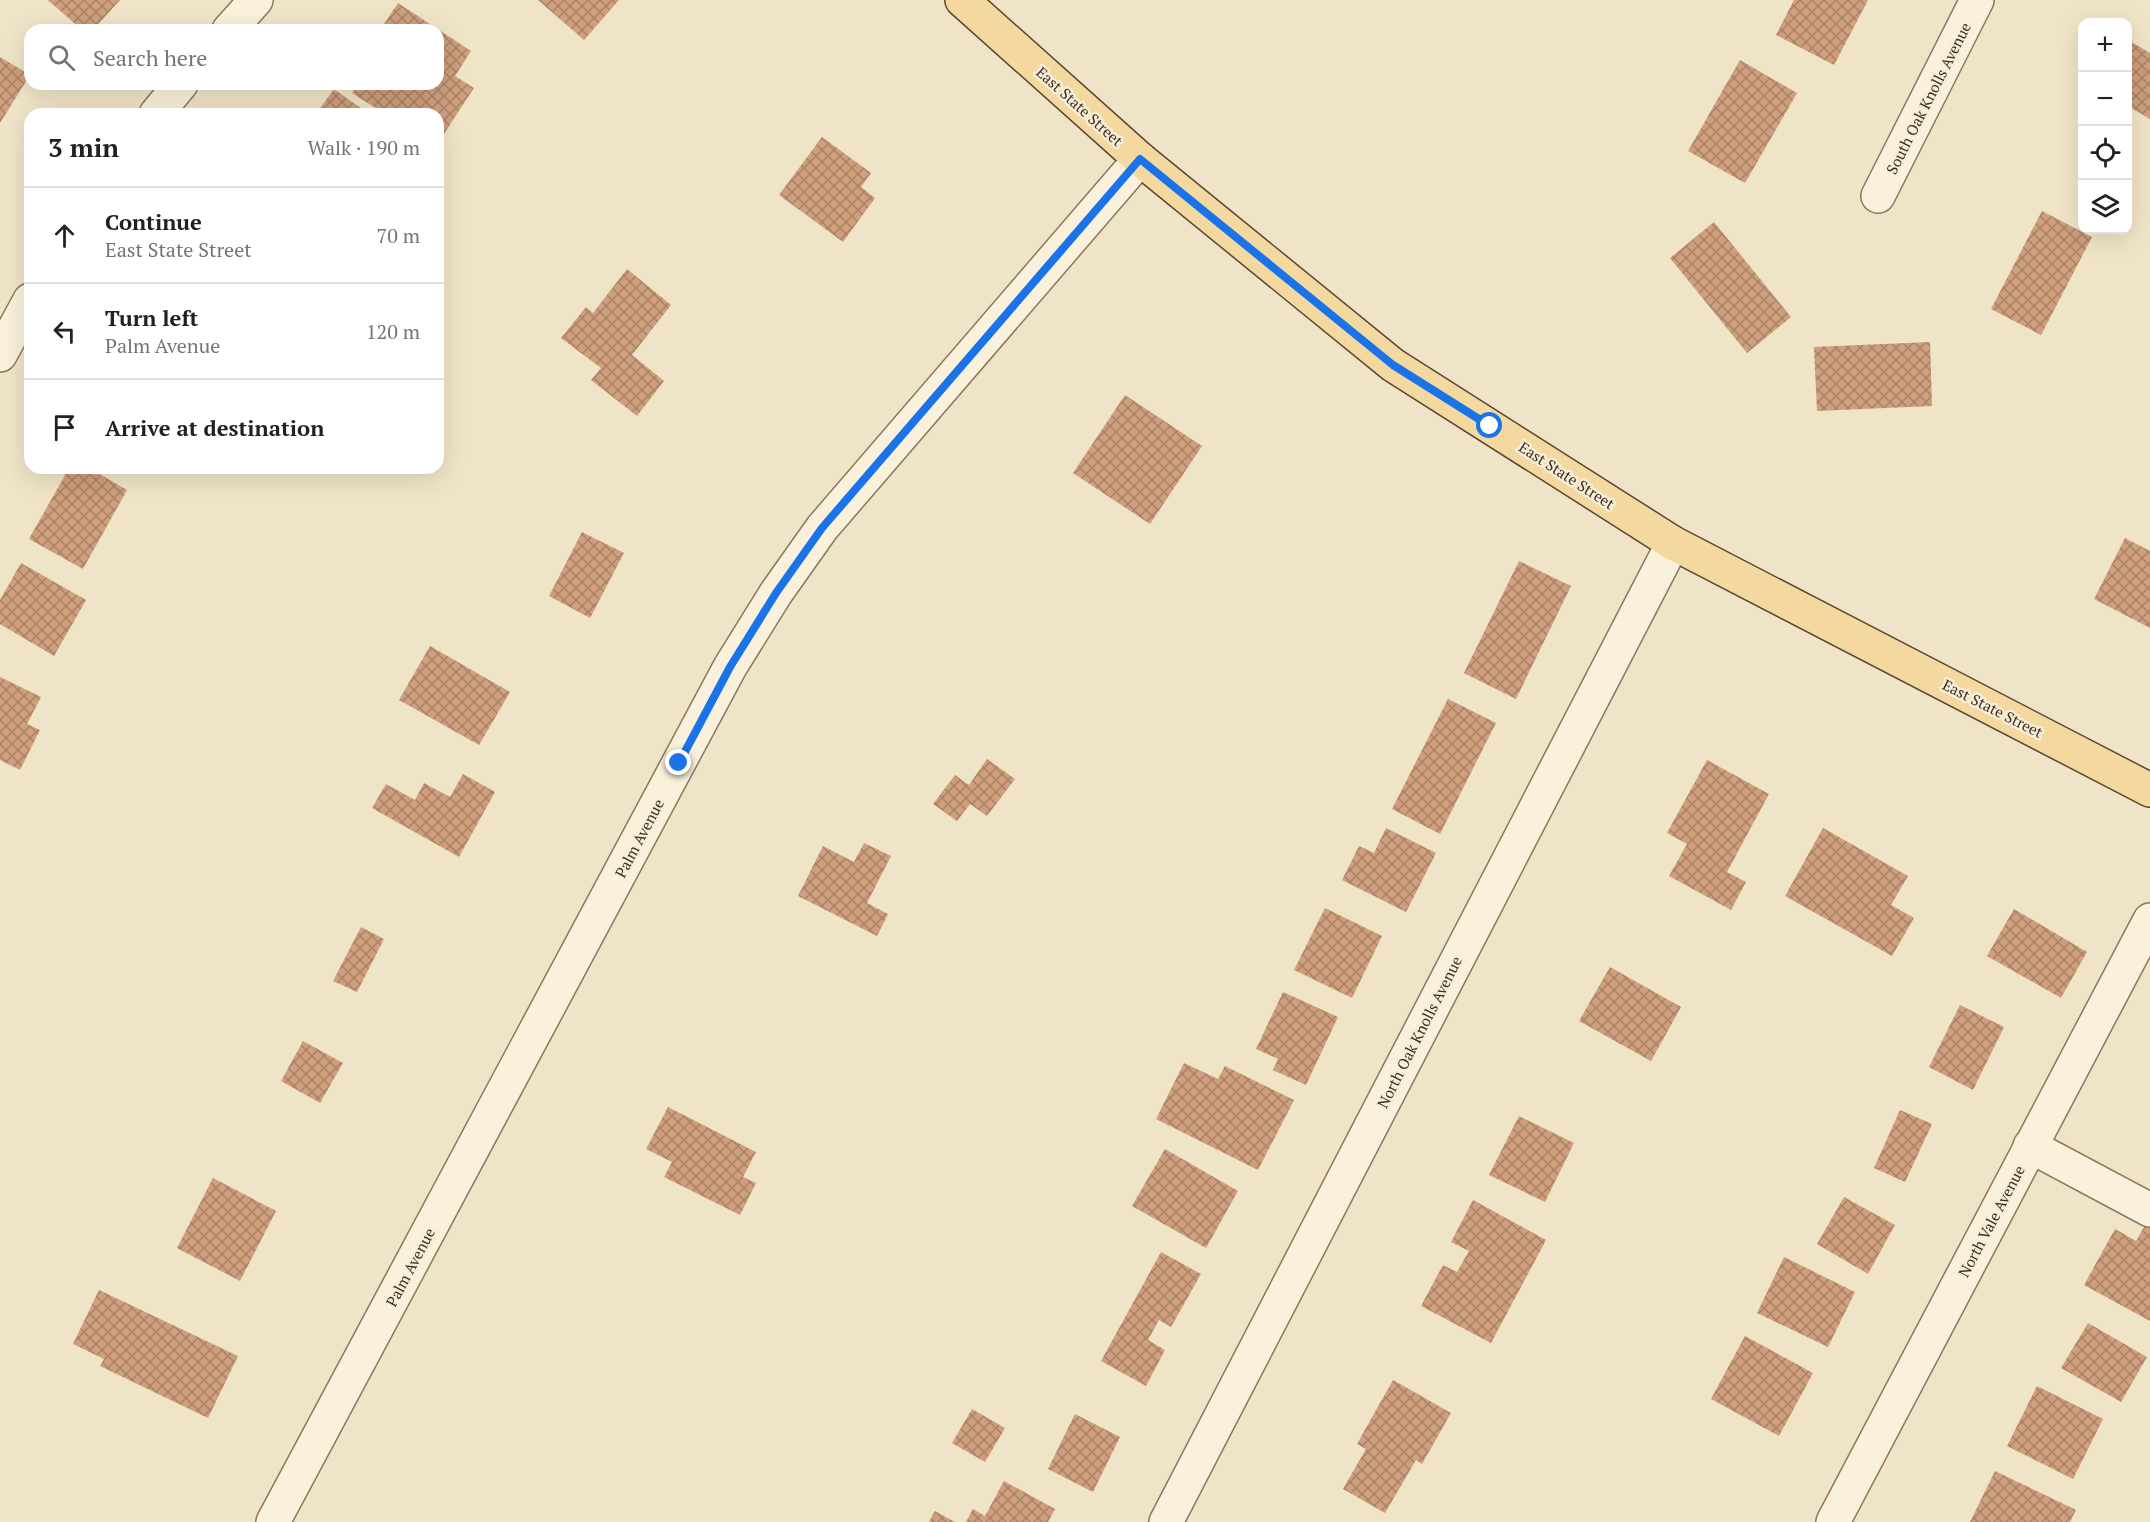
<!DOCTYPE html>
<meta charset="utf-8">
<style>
:root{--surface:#fff;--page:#f2f2f2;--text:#202124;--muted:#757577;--line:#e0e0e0}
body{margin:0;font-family:"PT Serif",serif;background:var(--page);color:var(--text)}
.controls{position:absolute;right:18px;top:18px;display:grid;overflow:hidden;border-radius:12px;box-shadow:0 6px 24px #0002}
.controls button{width:54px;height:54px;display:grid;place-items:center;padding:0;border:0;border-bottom:2px solid var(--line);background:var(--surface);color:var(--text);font:30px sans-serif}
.stop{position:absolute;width:18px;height:18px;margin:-14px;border:4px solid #1a73e8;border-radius:50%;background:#fff}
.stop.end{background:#1a73e8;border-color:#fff;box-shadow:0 2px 6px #0008}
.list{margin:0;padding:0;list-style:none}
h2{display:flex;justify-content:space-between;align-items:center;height:78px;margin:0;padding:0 24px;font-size:26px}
h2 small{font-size:20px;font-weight:400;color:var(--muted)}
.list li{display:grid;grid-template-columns:39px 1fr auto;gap:18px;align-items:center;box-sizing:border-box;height:96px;padding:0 24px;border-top:2px solid var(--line)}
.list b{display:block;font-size:22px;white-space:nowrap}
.list p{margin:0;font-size:20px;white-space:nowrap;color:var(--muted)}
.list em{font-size:20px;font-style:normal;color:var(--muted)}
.icon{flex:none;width:33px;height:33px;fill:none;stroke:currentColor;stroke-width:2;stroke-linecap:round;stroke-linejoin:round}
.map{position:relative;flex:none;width:2150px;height:1522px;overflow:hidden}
.search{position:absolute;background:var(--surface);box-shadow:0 6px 24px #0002;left:24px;top:24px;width:420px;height:66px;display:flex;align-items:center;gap:15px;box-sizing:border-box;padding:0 21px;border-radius:18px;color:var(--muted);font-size:22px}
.panel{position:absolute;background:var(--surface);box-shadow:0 6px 24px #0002;left:24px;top:108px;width:420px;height:366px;border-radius:18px}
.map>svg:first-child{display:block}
.building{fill:url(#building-cross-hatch)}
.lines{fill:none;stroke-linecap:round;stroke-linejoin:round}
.minor-casing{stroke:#8d765c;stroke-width:36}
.major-casing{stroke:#5b4430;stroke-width:36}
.minor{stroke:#faf1dc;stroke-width:33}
.major{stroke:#f3d9a0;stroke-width:33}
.route{stroke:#1a73e8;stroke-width:8}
.labels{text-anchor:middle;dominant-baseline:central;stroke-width:5;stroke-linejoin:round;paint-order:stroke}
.street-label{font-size:15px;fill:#3d2e20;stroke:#f7eed8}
</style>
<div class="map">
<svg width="2150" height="1522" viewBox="0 0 2150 1522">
<defs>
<pattern id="building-cross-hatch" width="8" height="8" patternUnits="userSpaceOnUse" patternTransform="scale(1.5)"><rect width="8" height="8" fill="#cf9f7d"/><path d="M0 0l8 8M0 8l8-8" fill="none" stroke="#a98266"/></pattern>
</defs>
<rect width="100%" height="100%" fill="#f0e4c8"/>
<g class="building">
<path d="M48,0H120L93,30H82Z"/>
<path d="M538,0H619L584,40Z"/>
<path d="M1794,0H1868L1834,65L1776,35Z"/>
<path d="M398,3L471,51L455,76L474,88L438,143V114H385L352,93L358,84H438V30H380Z"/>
<path d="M2128,40L2150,53V119L2128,106Z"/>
<path d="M0,57L30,75L0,123Z"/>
<path d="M1740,60L1797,93L1745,183L1688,151Z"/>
<path d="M334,89L369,114H316Z"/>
<path d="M822,137L871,173L861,187L875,198L843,242L779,195Z"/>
<path d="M2042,211L2092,237L2041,335L1991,309Z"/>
<path d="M1714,222L1791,317L1747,353L1670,258Z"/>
<path d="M627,269L671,305L632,355L664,381L637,416L591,380L601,368L561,338L586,307L593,313Z"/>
<path d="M1930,342L1932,406L1817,411L1814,347Z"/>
<path d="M1125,395L1202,446L1150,524L1073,473Z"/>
<path d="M69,468H89L127,490L83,569L29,539Z"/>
<path d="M582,532L624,553L590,618L549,596Z"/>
<path d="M2125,538L2150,551V628L2094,599Z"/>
<path d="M1519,561L1571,586L1516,699L1464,673Z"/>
<path d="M21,563L86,600L54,656L0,624V600Z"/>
<path d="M430,646L510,692L479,745L399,700Z"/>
<path d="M0,677L41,697L27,724L40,730L20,770L0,760Z"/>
<path d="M1448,699L1496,723L1440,834L1392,809Z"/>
<path d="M987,759L1015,779L987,816L970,804L957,821L933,804L955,775L969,785Z"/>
<path d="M1707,760L1769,794L1727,872L1746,882L1731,910L1669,876L1687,844L1667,833Z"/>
<path d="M463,774L495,792L459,857L372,808L386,784L415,800L424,783L450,797Z"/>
<path d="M1386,828L1436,853L1406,912L1342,880L1359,846L1374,853Z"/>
<path d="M1823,828L1908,876L1891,905L1914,918L1892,956L1785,896Z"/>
<path d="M864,843L891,856L867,903L888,914L877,936L798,896L823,846L854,862Z"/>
<path d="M1325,908L1382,936L1352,998L1294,970Z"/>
<path d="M2014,909L2087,952L2061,998L1987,956Z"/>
<path d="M361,927L384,939L357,992L333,981Z"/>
<path d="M1610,967L1681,1007L1651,1061L1579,1021Z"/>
<path d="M1283,992L1338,1017L1306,1085L1273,1070L1278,1059L1256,1049Z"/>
<path d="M1960,1005L2004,1027L1973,1090L1929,1067Z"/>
<path d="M303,1041L343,1063L320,1103L281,1081Z"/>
<path d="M1184,1063L1218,1079L1225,1066L1294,1100L1258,1170L1156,1119Z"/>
<path d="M668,1107L756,1152L743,1177L756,1183L740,1215L664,1177L672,1162L646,1149Z"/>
<path d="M1900,1110L1932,1124L1905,1182L1874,1168Z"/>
<path d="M1519,1116L1574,1143L1545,1202L1489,1175Z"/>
<path d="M1165,1149L1238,1191L1206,1248L1132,1206Z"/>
<path d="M213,1178L276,1211L240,1281L177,1248Z"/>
<path d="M1844,1197L1895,1225L1868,1274L1817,1244Z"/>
<path d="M1473,1200L1546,1240L1491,1343L1421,1306L1443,1265L1457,1272L1469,1251L1451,1242Z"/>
<path d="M2147,1222L2150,1224V1321L2084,1285L2115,1229L2136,1241Z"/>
<path d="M1161,1252L1201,1274L1171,1327L1159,1320L1148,1340L1165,1350L1146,1386L1101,1361Z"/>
<path d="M1784,1257L1855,1292L1828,1347L1757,1313Z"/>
<path d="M99,1290L238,1356L208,1418L100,1366L104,1359L73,1344Z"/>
<path d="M2088,1323L2147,1357L2121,1402L2061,1368Z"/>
<path d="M1745,1336L1813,1373L1779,1436L1711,1399Z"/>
<path d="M1393,1380L1451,1413L1422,1464L1416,1460L1385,1513L1343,1489L1366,1449L1357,1444Z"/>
<path d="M2037,1386L2103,1419L2073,1479L2007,1446Z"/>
<path d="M972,1409L1005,1428L985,1462L952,1443Z"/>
<path d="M1075,1414L1120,1437L1093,1492L1048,1469Z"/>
<path d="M1995,1471L2076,1510L2070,1522H1970Z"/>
<path d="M1004,1481L1055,1509L1048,1522H966L973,1509L985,1516Z"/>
<path d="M935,1511L955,1522H929Z"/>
</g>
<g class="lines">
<defs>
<g id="minor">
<path d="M229,30L256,0"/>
<path d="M156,114L181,84"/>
<path d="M1878,196L1977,0"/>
<path d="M0,355L30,300"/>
<path d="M2030,1146L2150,1210"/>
<path d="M273,1522L730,667L776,593L822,528L1140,159"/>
<path d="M1166,1522L1673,543"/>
<path d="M1833,1522L2150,920"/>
</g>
<path id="major" d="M962,0L1140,159L1393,365L1673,543L2150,790"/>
</defs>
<use href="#minor" class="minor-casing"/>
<use href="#major" class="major-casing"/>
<use href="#minor" class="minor"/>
<use href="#major" class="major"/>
</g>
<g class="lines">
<path class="route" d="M679,763L730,667L776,593L822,528L1140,159L1393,365L1490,426"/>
</g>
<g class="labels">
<g class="street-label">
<text transform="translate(1928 98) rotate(-63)">South Oak Knolls Avenue</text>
<text transform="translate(1080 106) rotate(42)">East State Street</text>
<text transform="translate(1567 475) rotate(33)">East State Street</text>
<text transform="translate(1993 708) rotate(27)">East State Street</text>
<text transform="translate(639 838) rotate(-62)">Palm Avenue</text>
<text transform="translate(1419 1032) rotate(-63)">North Oak Knolls Avenue</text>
<text transform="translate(1991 1221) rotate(-62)">North Vale Avenue</text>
<text transform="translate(410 1267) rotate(-62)">Palm Avenue</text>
</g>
</g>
</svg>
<div class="controls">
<button>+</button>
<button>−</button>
<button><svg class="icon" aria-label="locate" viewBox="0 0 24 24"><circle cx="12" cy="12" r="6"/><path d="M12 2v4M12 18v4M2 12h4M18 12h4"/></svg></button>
<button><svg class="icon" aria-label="layers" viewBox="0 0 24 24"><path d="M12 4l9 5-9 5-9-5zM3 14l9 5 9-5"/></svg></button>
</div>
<div class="stop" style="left:1490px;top:426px"></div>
<div class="stop end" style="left:679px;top:763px"></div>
<div class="search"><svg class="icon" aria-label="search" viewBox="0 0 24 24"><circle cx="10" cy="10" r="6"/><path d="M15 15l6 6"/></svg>Search here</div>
<section class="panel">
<h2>3 min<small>Walk · 190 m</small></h2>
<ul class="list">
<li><svg class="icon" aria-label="ahead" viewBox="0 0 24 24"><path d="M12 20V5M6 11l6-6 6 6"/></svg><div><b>Continue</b><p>East State Street</p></div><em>70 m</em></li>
<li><svg class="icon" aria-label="left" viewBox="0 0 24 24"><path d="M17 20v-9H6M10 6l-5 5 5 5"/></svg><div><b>Turn left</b><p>Palm Avenue</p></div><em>120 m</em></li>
<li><svg class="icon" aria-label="arrive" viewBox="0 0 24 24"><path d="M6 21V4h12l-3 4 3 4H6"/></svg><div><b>Arrive at destination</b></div></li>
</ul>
</section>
</div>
